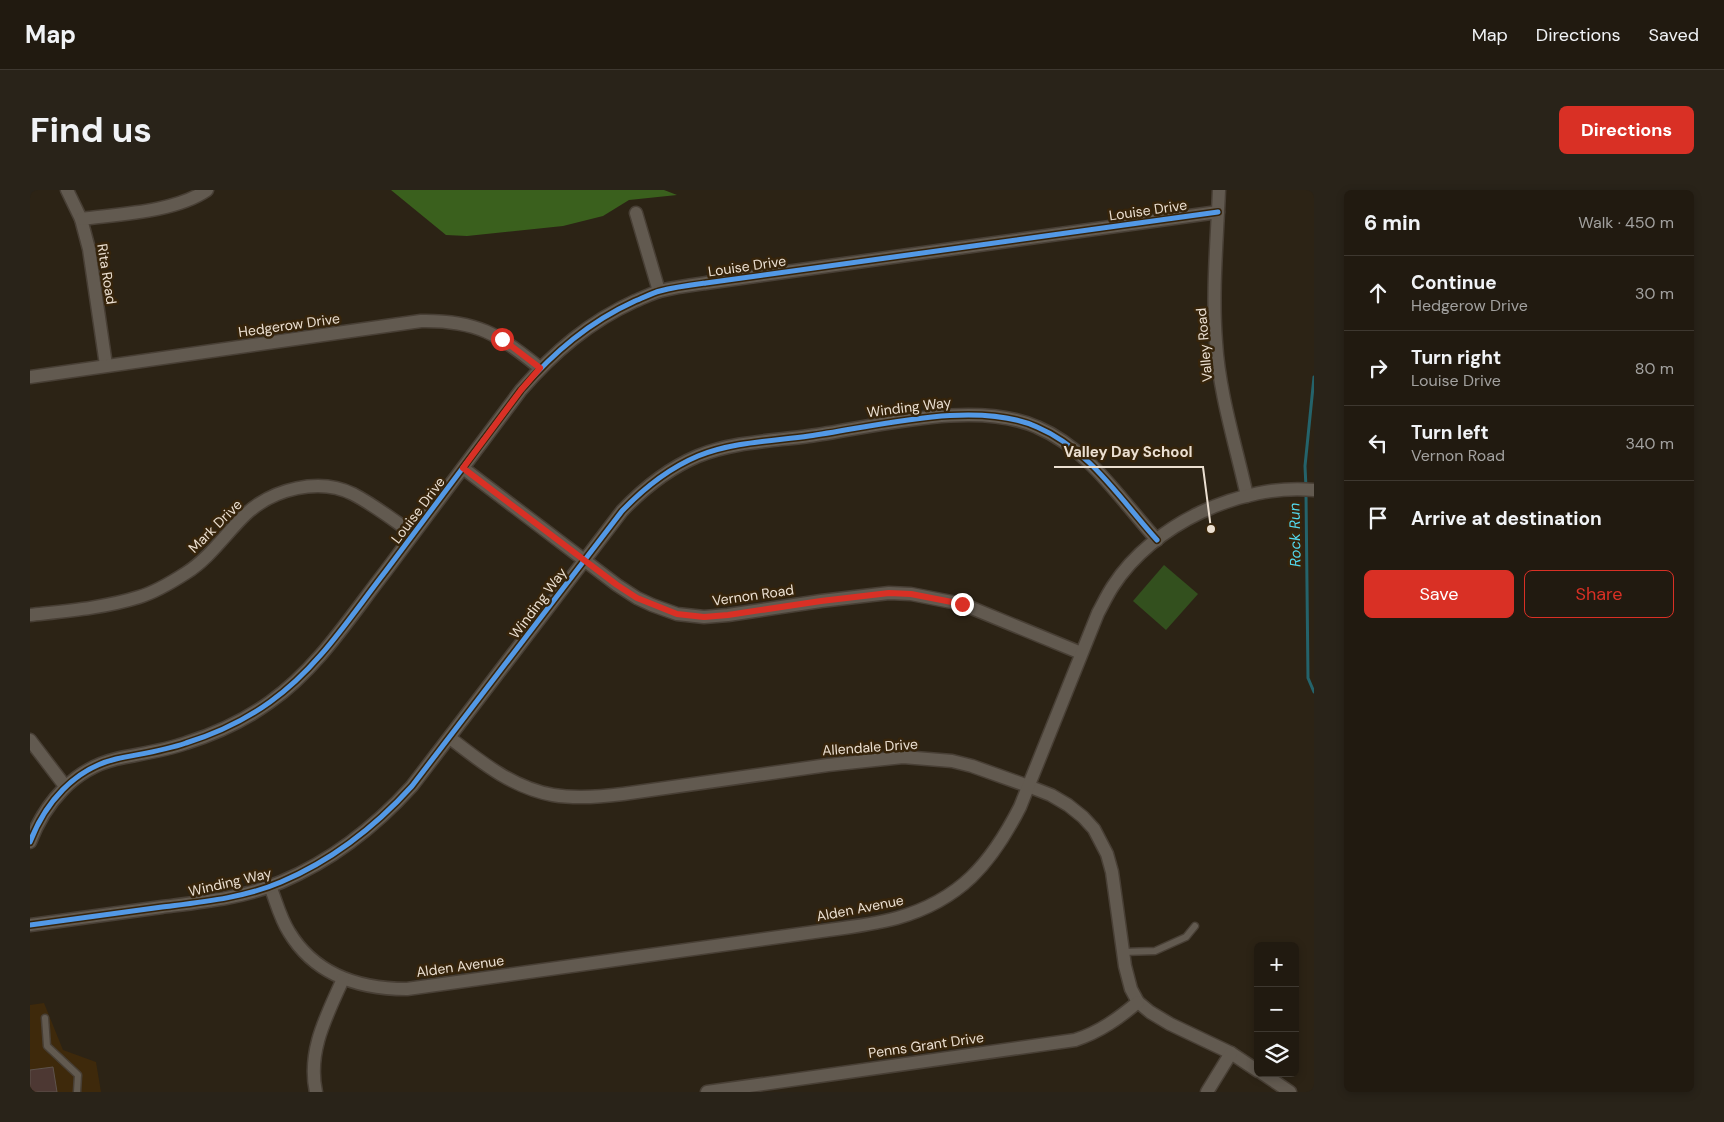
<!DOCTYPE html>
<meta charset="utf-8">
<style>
:root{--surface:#211a10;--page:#292319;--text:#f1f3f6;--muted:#a2a19f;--line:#3e3830;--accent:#d93025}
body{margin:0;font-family:"DM Sans",sans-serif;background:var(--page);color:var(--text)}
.controls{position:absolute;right:15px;bottom:15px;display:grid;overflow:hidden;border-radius:8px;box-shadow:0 2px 8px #0003}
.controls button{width:45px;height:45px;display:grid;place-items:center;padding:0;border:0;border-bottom:1px solid var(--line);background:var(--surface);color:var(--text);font:25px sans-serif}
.stop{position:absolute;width:15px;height:15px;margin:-11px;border:4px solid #d93025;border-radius:50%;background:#fff}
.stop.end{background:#d93025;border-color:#fff;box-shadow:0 1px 5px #0008}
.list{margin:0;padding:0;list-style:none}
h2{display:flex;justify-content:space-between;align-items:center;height:65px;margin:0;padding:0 20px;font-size:21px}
h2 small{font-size:16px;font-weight:400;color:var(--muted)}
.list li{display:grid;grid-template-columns:32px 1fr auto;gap:15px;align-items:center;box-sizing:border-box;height:75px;padding:0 20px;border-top:1px solid var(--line)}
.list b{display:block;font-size:19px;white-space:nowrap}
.list p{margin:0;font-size:16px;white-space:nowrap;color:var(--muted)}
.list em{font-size:16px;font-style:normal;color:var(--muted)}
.actions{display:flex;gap:10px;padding:15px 20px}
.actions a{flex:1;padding:11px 0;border:1px solid var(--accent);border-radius:8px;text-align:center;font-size:18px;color:var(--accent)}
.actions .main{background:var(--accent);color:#fff}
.icon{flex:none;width:28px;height:28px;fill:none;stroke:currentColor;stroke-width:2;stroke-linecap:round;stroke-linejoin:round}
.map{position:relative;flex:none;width:1284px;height:902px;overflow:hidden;border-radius:8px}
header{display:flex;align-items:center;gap:30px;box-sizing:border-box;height:70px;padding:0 25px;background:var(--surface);border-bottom:1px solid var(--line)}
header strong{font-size:24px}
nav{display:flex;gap:28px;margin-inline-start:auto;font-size:18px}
.intro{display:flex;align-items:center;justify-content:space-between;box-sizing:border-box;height:120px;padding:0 30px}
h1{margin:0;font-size:35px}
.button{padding:12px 22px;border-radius:8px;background:var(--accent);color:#fff;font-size:18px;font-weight:700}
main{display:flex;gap:30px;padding:0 30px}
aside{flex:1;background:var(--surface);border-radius:8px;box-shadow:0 2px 8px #0003}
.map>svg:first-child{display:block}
.built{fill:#3e290b}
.green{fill:#33501e}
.forest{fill:#3a601d}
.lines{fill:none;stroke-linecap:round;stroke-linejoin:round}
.stream{stroke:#24636b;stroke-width:3}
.building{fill:#4d3833;stroke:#5e534c}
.service-casing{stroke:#483f35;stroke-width:9}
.minor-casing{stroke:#483f35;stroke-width:15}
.service{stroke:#625a50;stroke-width:6}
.minor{stroke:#625a50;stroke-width:12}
.cycleway-casing{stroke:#36240b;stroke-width:8}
.cycleway{stroke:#5399e6;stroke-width:5}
.route{stroke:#d93025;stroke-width:6}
.labels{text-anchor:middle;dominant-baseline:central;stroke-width:5;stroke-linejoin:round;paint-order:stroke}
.street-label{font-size:14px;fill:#ebdfd1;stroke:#36240b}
.water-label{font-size:15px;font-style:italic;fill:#53d8ec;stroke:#36240b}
.leader{fill:none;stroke:#ebdfd1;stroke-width:2}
.callout-dot{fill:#ebdfd1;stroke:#36240b;stroke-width:2}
.callout-label{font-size:15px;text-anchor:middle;font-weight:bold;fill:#ebdfd1;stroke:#36240b;stroke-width:5;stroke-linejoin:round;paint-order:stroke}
</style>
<header>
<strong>Map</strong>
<nav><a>Map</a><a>Directions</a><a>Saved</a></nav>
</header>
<div class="intro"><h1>Find us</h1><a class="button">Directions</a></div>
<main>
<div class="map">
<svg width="1284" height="902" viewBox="0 0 1284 902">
<rect width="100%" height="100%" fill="#2c2315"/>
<path class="built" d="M14,813L33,860L66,872L71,902H0V815Z"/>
<path class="green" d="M1134,375L1168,404L1136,440L1103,411Z"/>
<path class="forest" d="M361,0H634L647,5L599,10L573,26L533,36L437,46L416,45Z"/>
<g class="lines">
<g class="stream">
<path d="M1276,298L1275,276L1284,187"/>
<path d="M1276,304L1278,488L1284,502"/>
</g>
</g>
<path class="building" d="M23,877L27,902H0V880Z"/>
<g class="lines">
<defs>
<g id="service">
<path d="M1093,762L1125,761L1156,747L1165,736"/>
<path d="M15,828L17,856L48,885L47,902"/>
</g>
<g id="minor">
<path d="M37,0L51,29L59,59L76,175"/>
<path d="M1189,0C1187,51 1182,102 1186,152C1189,203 1206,256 1217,306"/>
<path d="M606,23L629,101"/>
<path d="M51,29C89,24 145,22 177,0"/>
<path d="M0,187L391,131C446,130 469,144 510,178"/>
<path d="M433,278L587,395L607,408L622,415L647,424L674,427L698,425L791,411L859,403L881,404L932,414L1051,463"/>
<path d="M0,425C36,421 74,418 109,407C126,402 142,392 156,383C180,368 196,343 216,324C243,299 289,287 323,304C344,315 364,330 383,344"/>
<path d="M420,548C451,572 483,598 523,605C547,609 570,607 593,604L798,575L873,567L922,571L942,576L998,596L1021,605L1038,615L1053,627L1064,639L1077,664L1082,682L1095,776L1101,799L1108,812L1120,822L1140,834L1201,863L1228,881"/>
<path d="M0,550L35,596"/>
<path d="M0,652C15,613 44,579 86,569C109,564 133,561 156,553C185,544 215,530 240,512C288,478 320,427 355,382C400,321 446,261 491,200C524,162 559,132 605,111C613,108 622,103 630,101C645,97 661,95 676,93L1188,22"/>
<path d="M240,696C246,711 250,728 259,742C285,785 330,799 377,799L799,740C822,737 845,734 867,728C930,710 961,674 990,617L1068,423C1073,414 1077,405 1083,396C1123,334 1211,293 1284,300"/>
<path d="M0,735C44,729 88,723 132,717C172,712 214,708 251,692C303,670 344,638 382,596L592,321C614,298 637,279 668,266C702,252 742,251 779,246C845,237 945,209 1007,237C1059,259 1090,309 1127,350"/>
<path d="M1232,883L1260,902"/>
<path d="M286,902C277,861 297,825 313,789"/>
<path d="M677,902L1045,850C1070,842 1089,828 1108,812"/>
<path d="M1177,902L1201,863"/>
</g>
</defs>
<use href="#service" class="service-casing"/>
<use href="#minor" class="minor-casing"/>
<use href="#service" class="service"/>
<use href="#minor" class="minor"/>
<defs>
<g id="cycleway">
<path d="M0,652C15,613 44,579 86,569C109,564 133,561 156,553C185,544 215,530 240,512C288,478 320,427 355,382C400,321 446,261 491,200C524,162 559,132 605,111C613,108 622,103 630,101C645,97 661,95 676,93L1188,22"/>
<path d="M0,735C44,729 88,723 132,717C172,712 214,708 251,692C303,670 344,638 382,596L592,321C614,298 637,279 668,266C702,252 742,251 779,246C845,237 945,209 1007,237C1059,259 1090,309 1127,350"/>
</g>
</defs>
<use href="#cycleway" class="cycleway-casing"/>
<use href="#cycleway" class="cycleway"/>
</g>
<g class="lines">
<path class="route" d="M472,149L510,178L491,200L433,278L587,395L607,408L647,424L674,427L698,425L791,411L859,403L881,404L932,414"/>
</g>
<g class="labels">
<g class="street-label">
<text transform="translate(1118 20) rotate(-8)">Louise Drive</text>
<text transform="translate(717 76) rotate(-8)">Louise Drive</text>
<text transform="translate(77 84) rotate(81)">Rita Road</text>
<text transform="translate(259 135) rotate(-8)">Hedgerow Drive</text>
<text transform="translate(1174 155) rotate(-95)">Valley Road</text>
<text transform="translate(879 217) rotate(-7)">Winding Way</text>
<text transform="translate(388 320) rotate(-53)">Louise Drive</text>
<text transform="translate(185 336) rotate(-45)">Mark Drive</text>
<text transform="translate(723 405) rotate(-8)">Vernon Road</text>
<text transform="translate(508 413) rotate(-53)">Winding Way</text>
<text transform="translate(840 557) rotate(-4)">Allendale Drive</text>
<text transform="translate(200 692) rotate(-13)">Winding Way</text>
<text transform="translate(830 718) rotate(-11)">Alden Avenue</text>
<text transform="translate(430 776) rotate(-8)">Alden Avenue</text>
<text transform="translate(896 855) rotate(-8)">Penns Grant Drive</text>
</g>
<g class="water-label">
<text transform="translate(1265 345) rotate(-91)">Rock Run</text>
</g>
</g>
<path class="leader" d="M1181 339L1173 277H1024"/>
<circle class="callout-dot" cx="1181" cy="339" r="5"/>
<g class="callout-label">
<text x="1098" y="267">Valley Day School</text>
</g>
</svg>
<div class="controls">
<button>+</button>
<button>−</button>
<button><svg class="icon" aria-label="layers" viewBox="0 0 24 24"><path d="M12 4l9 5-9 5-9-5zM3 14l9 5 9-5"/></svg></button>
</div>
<div class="stop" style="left:472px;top:149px"></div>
<div class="stop end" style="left:932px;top:414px"></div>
</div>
<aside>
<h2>6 min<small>Walk · 450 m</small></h2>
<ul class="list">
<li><svg class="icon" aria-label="ahead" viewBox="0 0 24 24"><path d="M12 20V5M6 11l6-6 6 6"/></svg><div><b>Continue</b><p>Hedgerow Drive</p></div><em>30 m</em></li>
<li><svg class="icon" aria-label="right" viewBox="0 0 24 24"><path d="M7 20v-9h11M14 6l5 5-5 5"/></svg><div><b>Turn right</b><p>Louise Drive</p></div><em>80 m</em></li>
<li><svg class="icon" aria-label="left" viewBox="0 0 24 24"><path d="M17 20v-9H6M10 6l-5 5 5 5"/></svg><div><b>Turn left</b><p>Vernon Road</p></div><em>340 m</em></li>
<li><svg class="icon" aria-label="arrive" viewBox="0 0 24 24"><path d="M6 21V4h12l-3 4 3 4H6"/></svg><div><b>Arrive at destination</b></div></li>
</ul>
<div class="actions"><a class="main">Save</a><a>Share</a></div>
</aside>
</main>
